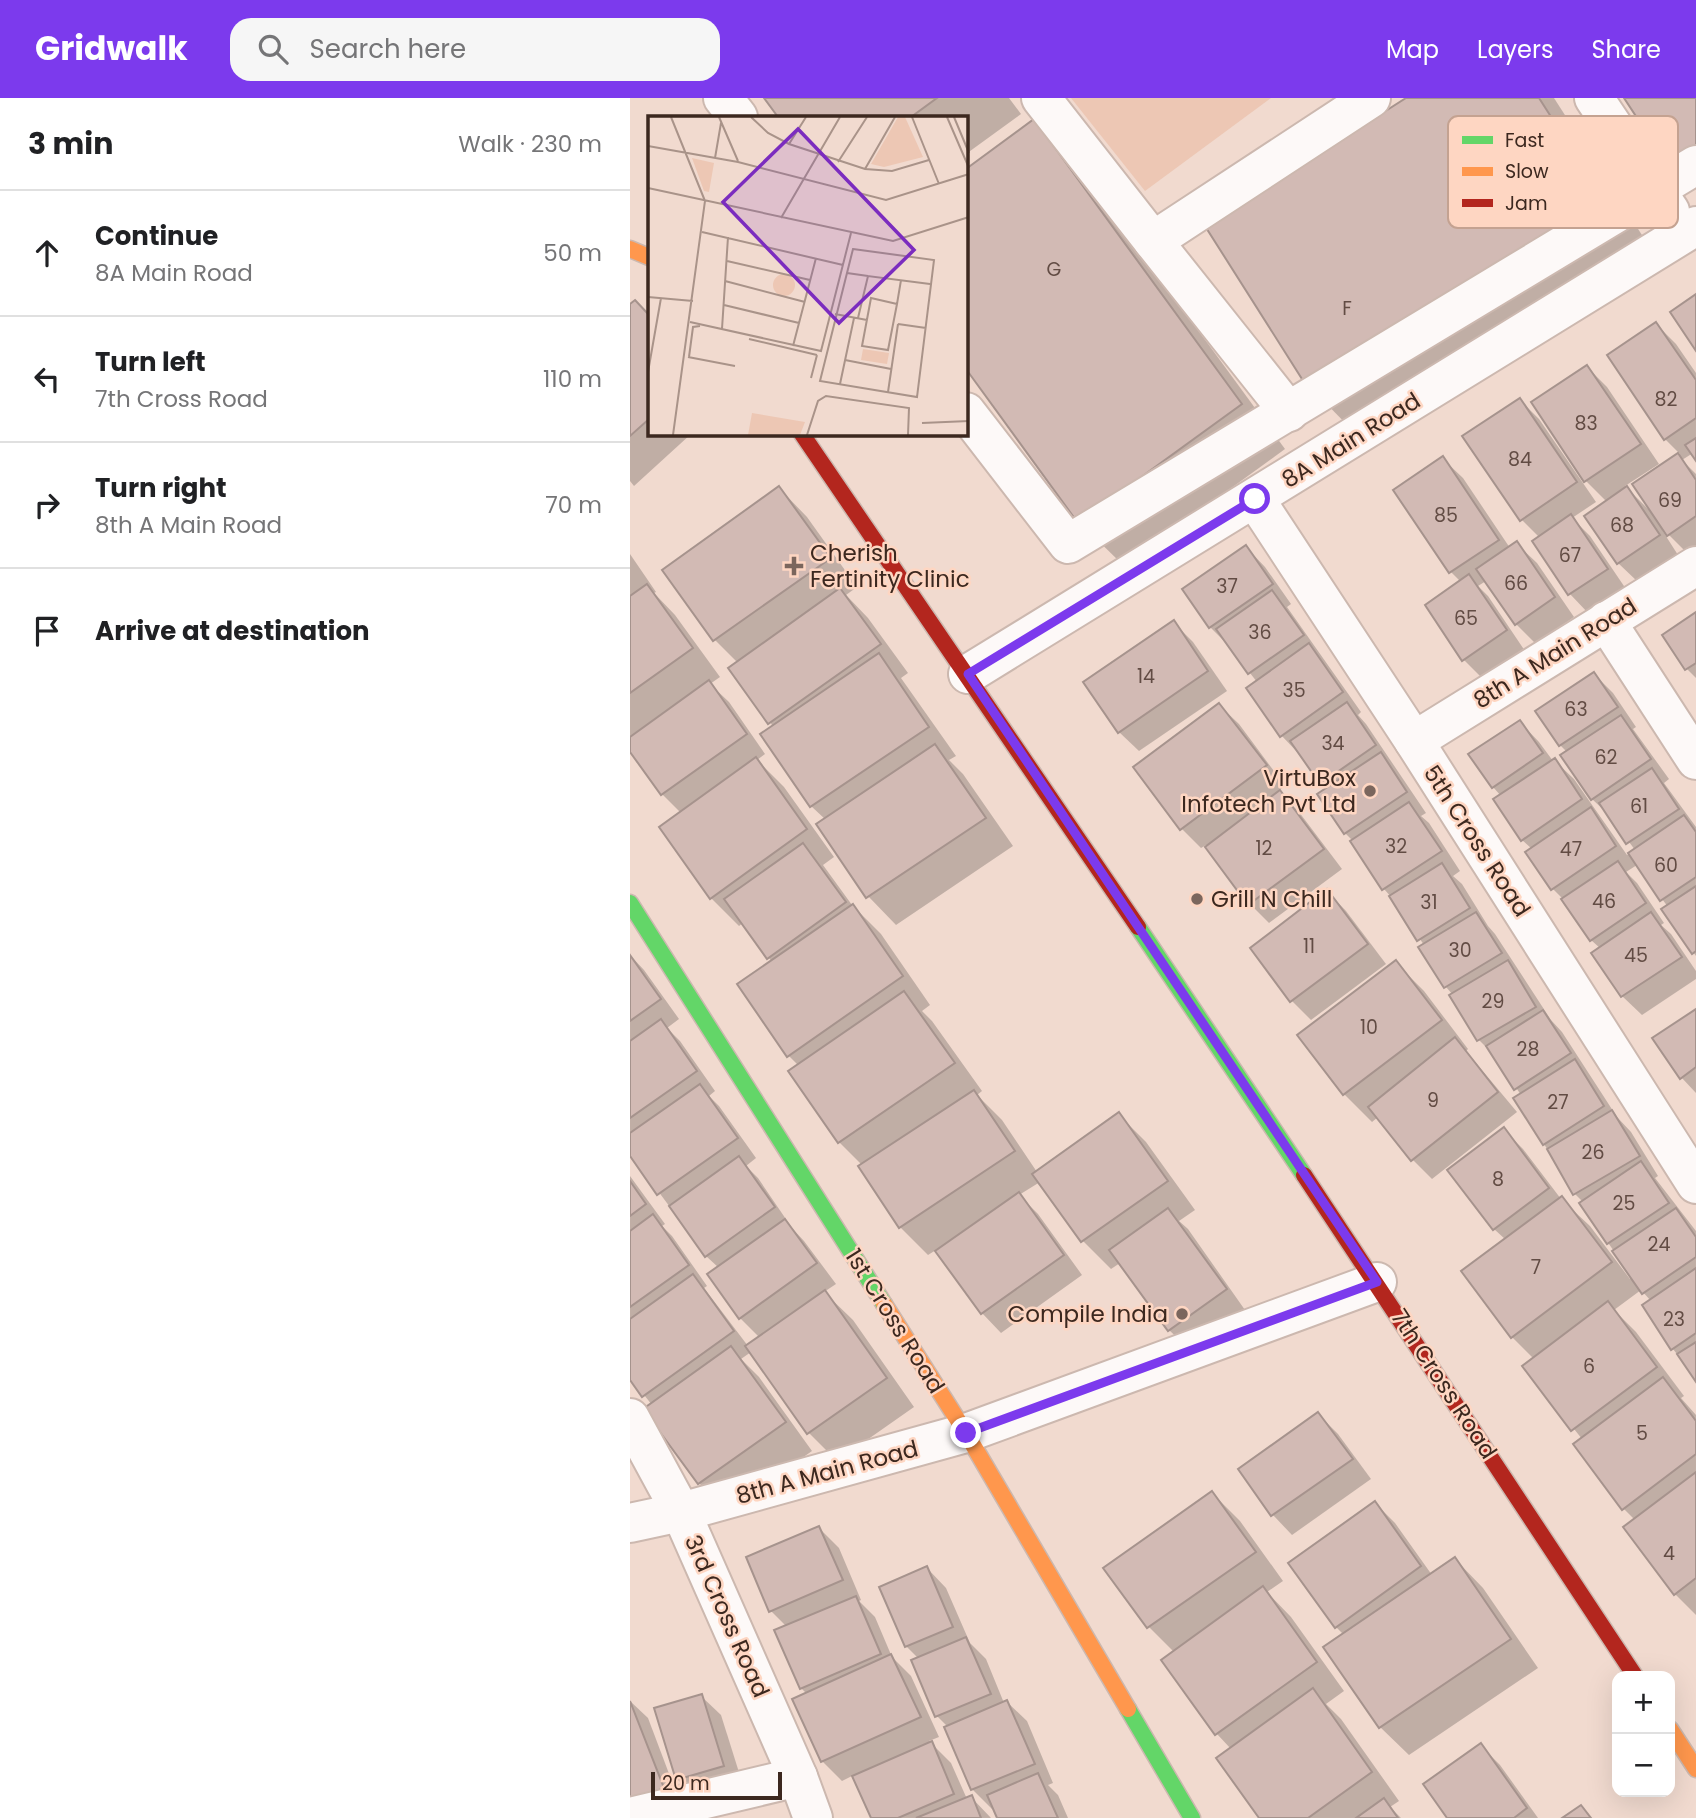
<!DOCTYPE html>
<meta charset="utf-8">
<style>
:root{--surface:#fff;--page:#f6f6f6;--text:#202124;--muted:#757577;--line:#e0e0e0;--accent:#7c3aed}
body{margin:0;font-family:Poppins,sans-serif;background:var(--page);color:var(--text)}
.controls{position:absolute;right:21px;bottom:21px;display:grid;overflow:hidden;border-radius:14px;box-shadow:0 7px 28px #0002}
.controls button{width:63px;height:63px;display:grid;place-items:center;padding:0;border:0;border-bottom:2px solid var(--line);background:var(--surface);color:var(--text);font:35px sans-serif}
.scale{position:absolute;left:21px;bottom:18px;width:131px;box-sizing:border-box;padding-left:7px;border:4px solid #3c281f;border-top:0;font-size:19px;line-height:24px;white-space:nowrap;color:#3c281f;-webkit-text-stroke:5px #fed6c2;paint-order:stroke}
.stop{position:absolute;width:21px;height:21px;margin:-16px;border:5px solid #7c3aed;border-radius:50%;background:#fff}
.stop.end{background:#7c3aed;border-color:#fff;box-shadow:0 2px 7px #0008}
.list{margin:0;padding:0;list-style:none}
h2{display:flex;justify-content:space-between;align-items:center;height:91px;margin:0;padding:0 28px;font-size:30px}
h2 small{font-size:23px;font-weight:400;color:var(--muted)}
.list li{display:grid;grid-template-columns:46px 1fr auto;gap:21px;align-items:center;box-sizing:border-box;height:126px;padding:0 28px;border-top:2px solid var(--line)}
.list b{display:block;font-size:26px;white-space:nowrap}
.list p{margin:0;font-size:23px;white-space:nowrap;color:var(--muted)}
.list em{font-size:23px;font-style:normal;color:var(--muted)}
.icon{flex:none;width:38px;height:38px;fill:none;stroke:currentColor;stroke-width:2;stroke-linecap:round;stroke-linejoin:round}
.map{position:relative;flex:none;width:1066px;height:1720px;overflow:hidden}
header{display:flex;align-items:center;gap:42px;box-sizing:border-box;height:98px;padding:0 35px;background:var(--accent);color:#fff}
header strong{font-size:33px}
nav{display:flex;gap:38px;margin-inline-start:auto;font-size:24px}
.search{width:490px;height:63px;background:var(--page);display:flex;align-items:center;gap:18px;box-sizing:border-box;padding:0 24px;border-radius:21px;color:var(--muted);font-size:26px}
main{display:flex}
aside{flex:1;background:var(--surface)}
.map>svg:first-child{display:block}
.green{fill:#edc7b4}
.shadow{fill:#0003}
.building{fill:#d2bab4;stroke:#a6938d;stroke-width:2}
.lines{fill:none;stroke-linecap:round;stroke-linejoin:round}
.street-casing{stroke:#ccb8af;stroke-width:42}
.fast-casing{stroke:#ccb8af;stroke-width:19}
.slow-casing{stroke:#ccb8af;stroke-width:19}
.jam-casing{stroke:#ccb8af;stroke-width:19}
.street{stroke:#fdf9f8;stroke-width:38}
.fast{stroke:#63d668;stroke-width:16}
.slow{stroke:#ff974d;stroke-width:16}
.jam{stroke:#b3261e;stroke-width:16}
.route{stroke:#7c3aed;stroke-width:9}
.poi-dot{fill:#7b665d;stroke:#fed6c2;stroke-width:2.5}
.labels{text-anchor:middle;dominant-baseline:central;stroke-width:5;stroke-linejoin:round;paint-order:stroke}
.number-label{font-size:19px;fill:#624c44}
.street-label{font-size:23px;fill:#3c281f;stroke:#fed6c2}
.poi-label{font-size:23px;fill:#3c281f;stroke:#fed6c2;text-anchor:start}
.inset-road{fill:none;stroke:#a99389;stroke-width:2}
.view{fill:#7b2cbf;fill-opacity:0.15;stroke:#7b2cbf;stroke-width:3.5}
.inset-edge{fill:none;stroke:#3c281f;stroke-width:3.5}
.key{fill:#fed6c2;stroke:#c4a291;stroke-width:2}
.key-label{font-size:19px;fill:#3c281f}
</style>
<header>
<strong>Gridwalk</strong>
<div class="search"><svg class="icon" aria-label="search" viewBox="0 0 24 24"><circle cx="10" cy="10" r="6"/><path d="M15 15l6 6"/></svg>Search here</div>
<nav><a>Map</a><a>Layers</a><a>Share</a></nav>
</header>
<main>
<aside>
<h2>3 min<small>Walk · 230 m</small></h2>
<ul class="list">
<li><svg class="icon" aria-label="ahead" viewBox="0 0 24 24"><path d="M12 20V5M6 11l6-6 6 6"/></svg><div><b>Continue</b><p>8A Main Road</p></div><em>50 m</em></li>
<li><svg class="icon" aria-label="left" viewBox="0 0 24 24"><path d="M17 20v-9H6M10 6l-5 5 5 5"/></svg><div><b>Turn left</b><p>7th Cross Road</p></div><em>110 m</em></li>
<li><svg class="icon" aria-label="right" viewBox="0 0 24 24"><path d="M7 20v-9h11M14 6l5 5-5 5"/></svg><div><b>Turn right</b><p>8th A Main Road</p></div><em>70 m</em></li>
<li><svg class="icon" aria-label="arrive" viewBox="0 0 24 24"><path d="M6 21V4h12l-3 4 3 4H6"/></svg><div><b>Arrive at destination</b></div></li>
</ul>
</aside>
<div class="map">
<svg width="1066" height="1720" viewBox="0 0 1066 1720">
<rect width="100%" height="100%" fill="#f1dacf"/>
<path class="green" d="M441,0H641L515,93Z"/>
<g class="shadow">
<path d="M137,0H379L391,16L336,56V19H151Z"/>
<path d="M779,0H924L1019,148L725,335L681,290Z"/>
<path d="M403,24L448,68L655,351L494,468L449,424L336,268V73Z"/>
<path d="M5,204L19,218V336H61L4,388L0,383V209Z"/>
<path d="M1026,226L1046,246L1066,275V360L1063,355L1052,362L1066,376V451L1058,456L1033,431L1032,432L1048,457L1008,484L988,465L977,404L955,382L957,269L977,289L1029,366L995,388L1022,415L1005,386L1050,356L1035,341Z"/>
<path d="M890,302L909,321L966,404L942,420L960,438L996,491L959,516L940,496L904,443L910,440L892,422Z"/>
<path d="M813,361L833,380L880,450L887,446L907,465L944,519L906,546L886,526L856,483L848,488L858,498L895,553L853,581L833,561L831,484L821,474Z"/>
<path d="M149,390L177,419L227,489L216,497L238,520L278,575L271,580L326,658L319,662L333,676L383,748L266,827L238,798L196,722L181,708L133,636L143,629L108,565L85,542L34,472Z"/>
<path d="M616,449L635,469L661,506L657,509L731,614L728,617L736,626L796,715L791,718L799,725L830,773L823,778L832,786L858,828L865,836L921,922L932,934L987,1019L1001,1034L1028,1078L1025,1080L1066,1133V1281L1043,1251L1021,1203L1011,1192L984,1212L1006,1234L1054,1298L1051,1300L1066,1317V1517L1045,1496L1005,1422L993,1410L952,1341L894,1268L904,1261L882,1239L876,1142L864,1131L874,1032L893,1051L931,1101L960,1128L1000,1181L1002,1179L951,1106L953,1104L945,1096L914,1046L891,997L865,958L849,942L821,898L823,897L816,889L791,850L794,847L762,800L754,791L723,743L715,735L698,691L670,657L651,637L627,584L599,548L580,529Z"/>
<path d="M0,456L26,494L24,495L45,517L90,579L80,586L99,604L135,656L127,662L154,689L204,759L193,767L222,807L251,836L300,907L292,913L302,923L352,993L347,997L372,1022L407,1074L488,1016L516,1044L565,1112L549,1123L558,1131L615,1212L559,1251L539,1232L490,1165L481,1171L453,1143L410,1084L389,1097L408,1116L452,1177L371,1235L352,1215L306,1152L298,1157L270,1129L232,1067L209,1044L161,974L169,968L158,957L142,864L113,825L109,828L81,800L51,715L32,696L0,651Z"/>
<path d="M1066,516V580L1057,571L1034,538Z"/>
<path d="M543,524L563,544L597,593L509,653L489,634Z"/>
<path d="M964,576L983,595L1006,629L1003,631L1039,681L1034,685L1066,729V858L1034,811L1038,809L1007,767L996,774L1007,785L1034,825L1031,827L1041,836L1066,873V881L1012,917L992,898L971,851L961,842L936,804L923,791L897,754L902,751L892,742L871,698L863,689L890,624L909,644L923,663L924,662L944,681L997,757L1005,752L979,717L962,701L937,654L930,647Z"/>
<path d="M589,607L609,626L655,688L648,693L669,714L712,771L639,825L620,806L576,747L571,750L552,731L506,670Z"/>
<path d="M697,793L716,813L756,866L681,922L662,903Z"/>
<path d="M0,857L14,872L49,921L37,930L50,943L85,993L79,998L89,1008L126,1060L116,1068L128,1080L162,1130L174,1143L206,1186L194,1194L223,1222L284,1309L207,1363L179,1335L121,1254L111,1261L129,1279L182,1353L97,1413L69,1385L22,1307L0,1279V1078L35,1126L32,1128L42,1138L77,1188L74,1190L118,1248L130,1240L110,1220L89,1170L76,1158L0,1055Z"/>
<path d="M766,865L794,893L838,951L836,953L887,1014L802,1081L783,1062L748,1019L742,1024L714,996Z"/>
<path d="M1066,913V995L1051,979Z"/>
<path d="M688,1316L708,1336L741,1381L662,1437L643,1417L610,1372Z"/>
<path d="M582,1395L610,1423L653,1483L637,1494L661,1519L714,1593L696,1606L711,1621L769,1703L760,1709L771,1720H632L601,1651L587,1636L533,1562L544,1554L519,1529L476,1470Z"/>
<path d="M745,1405L765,1425L802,1477L825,1461L853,1490L908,1570L779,1657L750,1629L696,1550L714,1537L706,1529Z"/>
<path d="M189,1430L209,1450L231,1502L229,1503L245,1519L262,1559L281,1578L309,1639L299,1643L321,1665L337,1701L341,1699L361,1720H243L224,1677L212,1683L192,1663L177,1596L171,1590L157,1529L141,1513Z"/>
<path d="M297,1470L316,1490L340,1545L356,1561L374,1605L377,1604L397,1623L423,1685L418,1687L428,1697L438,1720H369L364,1710L362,1711L342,1691L318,1629L307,1618L289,1561L276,1548Z"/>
<path d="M71,1598L91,1617L113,1687L67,1701L47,1681Z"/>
<path d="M0,1603L18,1620L52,1710L0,1714Z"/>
<path d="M850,1647L870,1667L908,1720H819Z"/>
</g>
<g class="building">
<path d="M134,0H307L281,19H148Z"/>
<path d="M776,0H909L975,103L679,292L575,128Z"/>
<path d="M994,0H1066V48L1038,67Z"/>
<path d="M404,21L612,306L448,425L336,271V71Z"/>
<path d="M1066,196V253L1040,214Z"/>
<path d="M5,202L19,217V321L0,338V206Z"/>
<path d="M1026,224L1066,282V320L1034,342L977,257Z"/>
<path d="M957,267L1011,346L954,384L901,304Z"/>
<path d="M890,300L947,384L890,423L832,338Z"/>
<path d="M1066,340V363L1055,347Z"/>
<path d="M1048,355L1066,382V418L1037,438L1002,386Z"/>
<path d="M813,358L869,442L819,475L763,392Z"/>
<path d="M149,388L201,460L83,543L32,472Z"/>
<path d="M997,388L1030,437L987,466L954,418Z"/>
<path d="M941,416L978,471L938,497L902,443Z"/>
<path d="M887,443L925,499L885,527L846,471Z"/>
<path d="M616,447L643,486L579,530L552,491Z"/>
<path d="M839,476L877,532L832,563L795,507Z"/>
<path d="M17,486L63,550L0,595V498Z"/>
<path d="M210,490L251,546L138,626L98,570Z"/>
<path d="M642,492L674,537L618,576L586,531Z"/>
<path d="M1066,514V565L1055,572L1032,537Z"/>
<path d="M544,522L578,573L488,635L453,584Z"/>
<path d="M679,545L713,594L650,639L616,590Z"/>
<path d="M249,555L299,629L180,709L130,636Z"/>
<path d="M964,574L988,609L929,648L905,613Z"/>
<path d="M79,582L117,636L31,697L0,654V639Z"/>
<path d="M717,604L746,647L690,686L660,643Z"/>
<path d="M589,605L637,667L550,732L503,669Z"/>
<path d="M991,617L1021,661L961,702L930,657Z"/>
<path d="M890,622L913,655L862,690L838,656Z"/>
<path d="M305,646L356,720L236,800L186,726Z"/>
<path d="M751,654L777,694L714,736L687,696Z"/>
<path d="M126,659L177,731L80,801L29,729Z"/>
<path d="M925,660L952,701L891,743L863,701Z"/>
<path d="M1022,670L1049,711L996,746L969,705Z"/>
<path d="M650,692L694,751L618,807L575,749Z"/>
<path d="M779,704L812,753L752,792L720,743Z"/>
<path d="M961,709L986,748L921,792L895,754Z"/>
<path d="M1054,717L1066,734V779L1030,803L998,755Z"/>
<path d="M173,745L216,804L137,861L94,801Z"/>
<path d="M988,763L1016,805L960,843L931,801Z"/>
<path d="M812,765L840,810L787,843L759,798Z"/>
<path d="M1066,788V853L1062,856L1031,811Z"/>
<path d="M697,791L738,846L660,904L620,850Z"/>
<path d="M223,806L273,878L157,959L107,886Z"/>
<path d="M846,814L872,855L814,890L788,849Z"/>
<path d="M1021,814L1052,859L991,899L961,855Z"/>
<path d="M0,857L31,901L0,923Z"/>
<path d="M766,862L812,922L713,997L667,937Z"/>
<path d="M878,862L906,909L847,943L819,897Z"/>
<path d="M274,893L325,965L208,1045L158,973Z"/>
<path d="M1066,911V969L1050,981L1022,940Z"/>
<path d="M913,912L941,955L884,992L856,948Z"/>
<path d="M31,921L67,973L0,1020V943Z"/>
<path d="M825,939L868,994L781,1063L738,1009Z"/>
<path d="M945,961L974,1008L913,1047L883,1000Z"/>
<path d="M70,986L108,1040L27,1097L0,1058V1035Z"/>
<path d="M344,992L385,1053L269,1130L228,1068Z"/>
<path d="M982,1012L1010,1058L943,1097L917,1051Z"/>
<path d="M489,1014L538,1083L451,1144L402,1076Z"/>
<path d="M874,1029L919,1090L863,1132L817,1072Z"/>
<path d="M109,1058L145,1109L75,1159L39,1108Z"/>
<path d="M1011,1063L1039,1105L977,1146L949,1105Z"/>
<path d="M0,1083L16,1106L0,1118Z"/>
<path d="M389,1094L434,1157L351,1216L305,1153Z"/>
<path d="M932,1098L982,1164L881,1240L831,1173Z"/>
<path d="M538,1110L597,1191L538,1233L479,1152Z"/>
<path d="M1046,1110L1066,1139V1159L1012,1196L982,1153Z"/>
<path d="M23,1116L59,1167L0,1209V1133Z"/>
<path d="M155,1121L187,1165L109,1221L77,1176Z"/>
<path d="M1066,1170V1235L1041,1252L1012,1207Z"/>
<path d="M63,1176L104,1233L12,1299L0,1282V1221Z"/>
<path d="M195,1192L257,1280L177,1336L115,1248Z"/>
<path d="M978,1203L1027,1269L941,1333L892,1268Z"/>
<path d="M1066,1244V1284L1047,1256Z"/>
<path d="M101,1248L156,1324L68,1386L13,1311Z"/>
<path d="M1033,1279L1066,1323V1356L992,1412L943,1346Z"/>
<path d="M688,1314L723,1361L641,1418L608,1371Z"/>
<path d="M1066,1374V1480L1044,1497L993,1429Z"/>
<path d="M582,1393L626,1454L517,1530L473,1470Z"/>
<path d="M745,1403L791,1468L705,1530L658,1465Z"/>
<path d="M189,1428L213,1482L139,1514L116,1459Z"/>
<path d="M825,1459L881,1541L749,1630L693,1549Z"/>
<path d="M297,1468L323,1529L275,1549L249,1489Z"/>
<path d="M633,1488L687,1564L585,1637L531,1562Z"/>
<path d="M226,1498L251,1556L170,1591L144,1532Z"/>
<path d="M336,1539L361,1596L305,1619L281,1562Z"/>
<path d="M261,1556L291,1619L191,1664L162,1601Z"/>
<path d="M683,1590L742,1674L678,1720H629L586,1660Z"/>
<path d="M72,1596L94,1668L46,1682L24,1610Z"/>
<path d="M377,1602L405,1666L341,1692L314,1629Z"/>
<path d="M0,1603L34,1690L0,1703Z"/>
<path d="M302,1643L324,1696L268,1720H241L222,1678Z"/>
<path d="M851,1645L897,1710L884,1720H817L793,1686Z"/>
<path d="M408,1675L428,1720H367L357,1697Z"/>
<path d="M342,1697L351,1720H286Z"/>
<path d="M754,1700L768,1720H726Z"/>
<path d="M951,1707L961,1720H932Z"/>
</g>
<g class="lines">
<defs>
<g id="street">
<path d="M93,0L108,19"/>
<path d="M411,0L523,143L741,0"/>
<path d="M964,0L1040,113"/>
<path d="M523,143L659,314"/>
<path d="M336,314L438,446L1066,67"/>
<path d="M625,401L784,643L1066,1086"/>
<path d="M976,523L1066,662"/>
<path d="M338,576L1066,128"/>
<path d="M784,643L1066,468"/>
<path d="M0,1320L51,1414L168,1679L183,1720"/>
<path d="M0,1425L51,1414L336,1335L747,1184"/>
<path d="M0,1719L168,1679"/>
</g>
<g id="fast">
<path d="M0,805L254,1206"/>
<path d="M508,829L674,1077"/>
<path d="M498,1611L562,1720"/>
</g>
<g id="slow">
<path d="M0,151L19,159"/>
<path d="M254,1206L336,1335L498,1611"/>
<path d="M1040,1631L1066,1671"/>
</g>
<g id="jam">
<path d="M172,336L508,829"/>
<path d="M674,1077L1005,1578"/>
</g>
</defs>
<use href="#street" class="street-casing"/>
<use href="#fast" class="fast-casing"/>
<use href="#slow" class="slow-casing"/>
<use href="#jam" class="jam-casing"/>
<use href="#street" class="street"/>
<use href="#fast" class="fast"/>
<use href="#slow" class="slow"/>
<use href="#jam" class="jam"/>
</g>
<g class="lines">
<path class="route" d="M336,1335L747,1184L338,576L625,401"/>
</g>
<g class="poi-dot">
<path d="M160.5 457.5h7v7h7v7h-7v7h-7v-7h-7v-7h7z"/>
<circle cx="740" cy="693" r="7"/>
<circle cx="567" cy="801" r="7"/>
<circle cx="552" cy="1216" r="7"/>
</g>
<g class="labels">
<g class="number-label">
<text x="424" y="171">G</text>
<text x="717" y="210">F</text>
<text x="1036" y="301">82</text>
<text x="956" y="325">83</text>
<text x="890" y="361">84</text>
<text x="1040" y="402">69</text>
<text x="816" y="417">85</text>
<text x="992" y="427">68</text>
<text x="940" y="457">67</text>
<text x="886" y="485">66</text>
<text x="597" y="488">37</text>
<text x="836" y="520">65</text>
<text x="630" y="534">36</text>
<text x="516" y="578">14</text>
<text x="664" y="592">35</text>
<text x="946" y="611">63</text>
<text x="703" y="645">34</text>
<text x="976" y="659">62</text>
<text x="1009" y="708">61</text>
<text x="766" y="748">32</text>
<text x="634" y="750">12</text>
<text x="941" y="751">47</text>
<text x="1036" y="767">60</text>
<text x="974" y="803">46</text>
<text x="799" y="804">31</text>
<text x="679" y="848">11</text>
<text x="830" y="852">30</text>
<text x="1006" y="857">45</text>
<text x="863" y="903">29</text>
<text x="739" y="929">10</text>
<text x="898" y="951">28</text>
<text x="803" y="1002">9</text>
<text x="928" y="1004">27</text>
<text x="963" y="1054">26</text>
<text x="868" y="1081">8</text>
<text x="994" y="1105">25</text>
<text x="1029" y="1146">24</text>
<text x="906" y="1169">7</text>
<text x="1044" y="1221">23</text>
<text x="959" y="1268">6</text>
<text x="1012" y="1335">5</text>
<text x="1039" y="1455">4</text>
</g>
<g class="street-label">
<text transform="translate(721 342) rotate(-32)">8A Main Road</text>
<text transform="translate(925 555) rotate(-32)">8th A Main Road</text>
<text transform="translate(847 743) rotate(57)">5th Cross Road</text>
<text transform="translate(265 1223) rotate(58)">1st Cross Road</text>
<text transform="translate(814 1286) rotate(57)">7th Cross Road</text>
<text transform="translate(197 1374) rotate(-15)">8th A Main Road</text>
<text transform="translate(97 1518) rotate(66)">3rd Cross Road</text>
</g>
<g class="poi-label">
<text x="180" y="455">Cherish<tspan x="180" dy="26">Fertinity Clinic</tspan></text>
<text x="726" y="680" text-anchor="end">VirtuBox<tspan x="726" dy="26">Infotech Pvt Ltd</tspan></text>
<text x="581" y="801">Grill N Chill</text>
<text x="538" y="1216" text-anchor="end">Compile India</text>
</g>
</g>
<g transform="translate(18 18)">
<rect width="320" height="320" fill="#f1dacf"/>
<path d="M250,1H257L275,41L236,51L223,48ZM44,42L66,47L61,76L56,75ZM125 169a11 11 0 1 1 22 0a11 11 0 1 1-22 0ZM215,233L241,237L239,248L213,244ZM104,297L157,306L152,319H100Z" fill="#edc7b4"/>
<path class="inset-road" d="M23,1L57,85L25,319M71,1L90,45M103,1L120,17L141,28L217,53L244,55L281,44M264,1L291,68M299,1L321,52M306,1L321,37M141,28L158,1M0,30L90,46L238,84L321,58M67,42L73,7M190,46L219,1M217,53L247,1M0,72L245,125L321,101M133,102L192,1M54,116L195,149M205,133L286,144L269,281L172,265ZM79,145L162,164M199,157L220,160M77,165L157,186M0,181L45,185M249,188L223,182L214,230L240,234L249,188L253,164M76,189L151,207M187,198L219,204M210,202L220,160L282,168M42,206L173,235L203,117M250,208L278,212M74,213L80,121M101,223L169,239M145,230L168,142M40,241L87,250M41,241L45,211L52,210M197,244L243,253M0,256L13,182M163,262L169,239M192,268L206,202M240,276L250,208M274,307L321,305M159,319L170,285L178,280L261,292L260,319"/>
<path class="view" d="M150,13L266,134L191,207L75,86Z"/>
<rect width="320" height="320" class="inset-edge"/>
</g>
<rect x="818" y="18" width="230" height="112" rx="10" class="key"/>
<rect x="832" y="38" width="31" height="8" fill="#63d668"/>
<rect x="832" y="69" width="31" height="9" fill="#ff974d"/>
<rect x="832" y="101" width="31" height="8" fill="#b3261e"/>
<g class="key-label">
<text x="875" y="49">Fast</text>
<text x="875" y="80">Slow</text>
<text x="875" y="112">Jam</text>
</g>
</svg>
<div class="controls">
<button>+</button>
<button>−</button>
</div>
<div class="scale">20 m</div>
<div class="stop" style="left:625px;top:401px"></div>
<div class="stop end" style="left:336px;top:1335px"></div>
</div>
</main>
